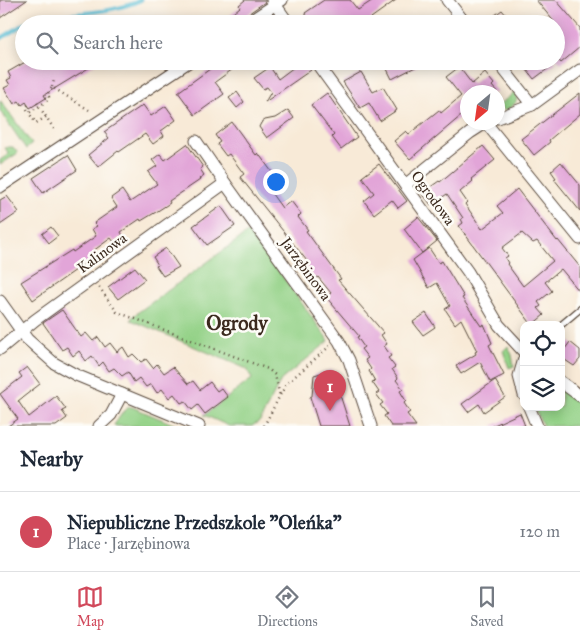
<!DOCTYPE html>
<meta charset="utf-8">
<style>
:root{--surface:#fff;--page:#f6f6f7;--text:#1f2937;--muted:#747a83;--line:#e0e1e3;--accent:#d1495b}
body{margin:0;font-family:"IM FELL Great Primer",serif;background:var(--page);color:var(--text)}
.controls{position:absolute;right:15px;bottom:15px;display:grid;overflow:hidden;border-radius:10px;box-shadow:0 2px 12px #0003}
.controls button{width:45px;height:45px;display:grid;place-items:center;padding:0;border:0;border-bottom:1px solid var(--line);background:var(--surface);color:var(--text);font:25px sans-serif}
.compass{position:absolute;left:460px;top:85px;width:45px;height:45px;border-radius:50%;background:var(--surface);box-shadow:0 2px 12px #0003;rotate:209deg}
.you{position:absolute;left:275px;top:181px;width:18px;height:18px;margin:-12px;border:4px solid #fff;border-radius:50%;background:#1a73e8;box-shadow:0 0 0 8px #1a73e833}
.badge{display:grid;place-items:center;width:32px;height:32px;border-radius:50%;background:var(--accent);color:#fff;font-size:16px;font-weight:700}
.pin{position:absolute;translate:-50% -41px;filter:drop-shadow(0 1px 2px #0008)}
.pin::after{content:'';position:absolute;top:26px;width:18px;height:15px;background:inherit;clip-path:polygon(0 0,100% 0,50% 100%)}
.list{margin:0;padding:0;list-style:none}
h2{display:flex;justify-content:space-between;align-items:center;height:65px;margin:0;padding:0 20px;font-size:21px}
h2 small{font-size:16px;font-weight:400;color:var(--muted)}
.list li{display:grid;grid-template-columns:32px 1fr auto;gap:15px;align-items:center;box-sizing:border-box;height:80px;padding:0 20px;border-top:1px solid var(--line)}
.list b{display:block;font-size:19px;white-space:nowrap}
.list p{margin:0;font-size:16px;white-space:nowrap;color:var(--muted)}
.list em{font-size:16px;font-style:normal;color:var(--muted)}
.icon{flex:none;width:28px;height:28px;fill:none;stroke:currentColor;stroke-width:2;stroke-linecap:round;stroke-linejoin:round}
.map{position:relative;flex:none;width:580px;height:426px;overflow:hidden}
.search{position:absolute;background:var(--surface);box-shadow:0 2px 12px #0003;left:15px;right:15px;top:15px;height:55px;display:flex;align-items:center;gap:12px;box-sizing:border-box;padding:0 18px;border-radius:28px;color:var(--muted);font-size:19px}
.sheet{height:145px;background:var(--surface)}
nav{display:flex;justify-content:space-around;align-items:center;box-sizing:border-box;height:70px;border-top:1px solid var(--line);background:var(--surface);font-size:14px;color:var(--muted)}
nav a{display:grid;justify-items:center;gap:2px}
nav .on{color:var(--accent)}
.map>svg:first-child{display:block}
.green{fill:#93d186;stroke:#677e52}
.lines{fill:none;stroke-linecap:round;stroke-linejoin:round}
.stream{stroke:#55bbd3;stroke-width:4}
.building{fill:#e2a5d8;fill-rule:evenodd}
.lane-casing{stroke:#57473a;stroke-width:8}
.street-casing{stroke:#57473a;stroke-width:13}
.path{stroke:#57473a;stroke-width:2.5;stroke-dasharray:1 4;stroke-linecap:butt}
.lane{stroke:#fff;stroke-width:5.5}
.street{stroke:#fff;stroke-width:11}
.labels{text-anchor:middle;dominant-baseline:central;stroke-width:5;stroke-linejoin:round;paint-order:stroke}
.street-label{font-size:15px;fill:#3b2a1e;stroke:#fdfcf7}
.district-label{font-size:20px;font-weight:bold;fill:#3b2a1e;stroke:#fdfcf7}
</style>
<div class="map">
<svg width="580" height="426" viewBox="0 0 580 426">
<rect width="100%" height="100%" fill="#fdfcf7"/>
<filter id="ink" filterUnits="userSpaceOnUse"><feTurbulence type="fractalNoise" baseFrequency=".02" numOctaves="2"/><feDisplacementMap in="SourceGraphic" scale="10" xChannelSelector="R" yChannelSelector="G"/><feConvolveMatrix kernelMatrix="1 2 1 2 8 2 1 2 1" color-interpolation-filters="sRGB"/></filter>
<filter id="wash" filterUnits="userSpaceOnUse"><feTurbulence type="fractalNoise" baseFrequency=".0096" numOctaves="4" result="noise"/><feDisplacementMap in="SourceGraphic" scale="20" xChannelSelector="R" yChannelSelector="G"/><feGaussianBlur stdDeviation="1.12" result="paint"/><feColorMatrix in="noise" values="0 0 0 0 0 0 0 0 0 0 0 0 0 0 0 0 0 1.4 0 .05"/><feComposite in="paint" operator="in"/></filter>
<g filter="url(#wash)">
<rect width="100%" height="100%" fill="#f8ead7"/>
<g class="green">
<path d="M515,92C520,102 513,106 505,111L499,105Z"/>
<path d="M0,100L32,144L26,149L0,111Z"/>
<path d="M8,147H13L18,153L0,165V160L9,154L5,148Z"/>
<path d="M250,231L329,341L281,380L260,421L252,426H229L204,415L252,379L247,369L131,320L133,316Z"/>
<path d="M508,346L512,355L514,366L509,368L503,351Z"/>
<path d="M561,388L580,403V426H543L534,407H561Z"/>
<path d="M129,407H132L178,426H115L114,425L123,412Z"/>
</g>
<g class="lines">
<g class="stream">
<path d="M25,24C63,10 105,17 141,0"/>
<path d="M0,39L24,24"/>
</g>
</g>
<g id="blocks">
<g class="building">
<path d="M0,0H27L0,18Z"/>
<path d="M245,0H265V2L242,18L239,22L232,24L227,18L240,7L239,5Z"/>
<path d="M324,0H350L358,10L373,0H396L371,18L372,20L365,24H312L305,13Z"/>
<path d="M536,0H556L580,28V47L561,63L556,57V24Z"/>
<path d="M502,10L507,16L513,24H495L491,18Z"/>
<path d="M27,61H100L44,95L46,98L30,108L26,102L22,105L19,101L14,104L4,88L10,85L7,80L11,78L8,72Z"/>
<path d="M221,61H244L215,82L224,94L195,115L178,92Z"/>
<path d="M302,61H305L311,70L265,102L271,92L267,87L263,89L254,78L270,67L278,79Z"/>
<path d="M383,61H427L392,79Z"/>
<path d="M520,61H558L534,79Z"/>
<path d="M459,67L472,84L485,73L494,84L492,86L497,92H468V110L410,159L394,141L406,131L409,134L439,110L441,113L461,96L446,77Z"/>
<path d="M361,72L373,92L383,87L397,110L380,121L369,103L360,108L343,82Z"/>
<path d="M237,92L244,102L237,108L229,98Z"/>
<path d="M327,93L357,137L341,149L332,137L334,135L311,105Z"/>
<path d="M580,93V114L549,140L550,142L534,155L521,139Z"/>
<path d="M143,105L151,116L166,106L176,120L161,131L164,136L153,144L145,134L119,152L118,151L98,167L88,155L109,138L104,132Z"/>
<path d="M288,110L294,118L267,138L259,127L261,123L265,120L275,118Z"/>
<path d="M232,122L256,155L258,153L280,183L269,190L282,208L291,201L301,214L298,217L308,230L306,231L341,279L338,280L384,333L381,335L387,344L384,346L391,356L388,358L395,367L392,369L398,378L396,380L403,389L400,391L406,401L404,403L410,412L407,414L416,426H391L384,416L387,414L380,405L383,403L376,394L379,392L372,382L375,381L369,371L371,369L365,360L368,358L361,349L364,347L357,337L359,336L326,297L331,293L318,277L315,279L304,264L307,261L240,177L244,174L229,154L226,156L217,144L220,142L215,135Z"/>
<path d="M187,144L203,167L200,169L204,175L199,179L200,180L169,201L170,203L156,212L141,221L140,219L121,232L123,236L114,242L111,238L93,251L96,256L33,300L21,282L72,250L73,252L96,236L92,229L97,226L94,223L117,207L111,198L122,190L130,202L157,184L148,172L157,166L152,160L160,154L165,160Z"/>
<path d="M483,146L495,160L471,179L473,181L460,192L467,202L465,204L482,229L503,213L497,206L517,189L557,241L558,240L580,267V292L561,269L545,282L552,291L538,302L541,306L538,308L544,315L532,325L459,226L463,223L461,219L463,218L447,194L431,205L422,193L439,181L440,182ZM522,233L533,243L537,241L553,261L523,286L507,264L508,263L505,258L508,256L502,248Z"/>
<path d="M68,155L77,170L43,193L33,178Z"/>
<path d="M561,162L580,185V211L554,179L556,178L551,171Z"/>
<path d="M379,164L407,201L398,208L392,200L374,214L364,201L374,193L362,177Z"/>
<path d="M7,196L19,212L0,225V200Z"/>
<path d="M221,206L235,226L207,245L193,226Z"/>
<path d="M418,217L437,241L422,253L404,229Z"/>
<path d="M51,227L58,236L49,243L42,234Z"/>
<path d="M166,248L179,267L163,276L156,266L158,265L153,257Z"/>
<path d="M429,248L439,263L442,261L464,297L462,298L481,326L484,324L492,343L489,345L504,375L490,382L480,362L461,374L456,366L476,354L475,352L477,351L461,319L455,324L445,309L450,306L437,283L429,288L413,260Z"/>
<path d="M135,267L145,279L118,299L108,287Z"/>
<path d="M62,310L81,337L86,333L93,341L98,337L105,347L110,343L117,352L123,347L129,357L133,354L141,362L146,359L153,368L157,364L164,373L173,367L188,384L193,381L200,390L210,382L217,391L221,388L228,397L205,414L198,405L192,410L185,401L181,403L174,394L169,398L162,389L157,393L151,384L146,387L139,378L134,382L128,372L122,376L114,368L109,371L103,362L99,366L92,356L86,361L79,351L73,356L67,347L62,350L43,323Z"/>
<path d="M426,313L435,327L423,335L413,322Z"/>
<path d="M570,342L580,350V359L574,366L562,358L564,355L562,353Z"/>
<path d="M27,367L40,384L18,401L29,417L56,396L66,409L62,411L67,418L56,426H8L18,419L0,394L22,377L19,373Z"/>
<path d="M332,370L350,426H319L310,397L312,396L314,375Z"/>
<path d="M495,380L505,397L484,412L479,404L468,412L462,404Z"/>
<path d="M520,413L525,426H492Z"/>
</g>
</g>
</g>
<g filter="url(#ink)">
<use href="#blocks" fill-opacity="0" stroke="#57473a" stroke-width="1"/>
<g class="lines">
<defs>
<path id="lane" d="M561,325L580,309"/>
<g id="street">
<path d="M272,0L289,24"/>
<path d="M447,0L466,24"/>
<path d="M246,24L282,0"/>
<path d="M315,61L468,272L499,325L524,352"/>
<path d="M497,61L532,105"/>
<path d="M498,118L532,105L580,70"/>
<path d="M486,123L580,239"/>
<path d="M196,141L225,183L339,341L349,360L371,426"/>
<path d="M405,185L470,133L487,122"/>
<path d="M0,187L190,61"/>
<path d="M0,301L27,339L54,363L76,375L199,426"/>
<path d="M0,349L35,320L225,183"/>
<path d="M524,359L519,376L524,395"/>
<path d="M561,382L580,396"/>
<path d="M529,407L537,426"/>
<path d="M99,426L111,415L122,394"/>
</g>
</defs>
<use href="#lane" class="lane-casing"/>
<use href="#street" class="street-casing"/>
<g class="path">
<path d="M52,87L54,80"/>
<path d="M37,103L56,132"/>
<path d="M28,105L26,107L29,113"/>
<path d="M46,117L36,123L29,113L48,100L49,97L47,95L52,87L89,110"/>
<path d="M99,287L117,312L268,369L275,375L280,396"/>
<path d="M264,426L286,384L330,346"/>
</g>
<use href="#lane" class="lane"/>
<use href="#street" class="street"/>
</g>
</g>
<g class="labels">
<g class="street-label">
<text transform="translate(433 198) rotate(54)">Ogrodowa</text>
<text transform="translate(102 253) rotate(-36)">Kalinowa</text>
<text transform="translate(306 269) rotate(54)">Jarzębinowa</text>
</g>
<g class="district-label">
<text x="237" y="323">Ogrody</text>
</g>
</g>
</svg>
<div class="controls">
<button><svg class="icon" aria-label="locate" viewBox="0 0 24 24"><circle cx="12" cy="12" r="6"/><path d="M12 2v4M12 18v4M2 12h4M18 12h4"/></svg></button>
<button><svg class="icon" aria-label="layers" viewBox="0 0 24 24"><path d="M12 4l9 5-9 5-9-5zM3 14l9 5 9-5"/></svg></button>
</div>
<svg class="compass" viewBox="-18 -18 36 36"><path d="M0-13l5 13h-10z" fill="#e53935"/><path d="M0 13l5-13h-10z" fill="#747a83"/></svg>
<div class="you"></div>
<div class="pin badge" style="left:330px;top:411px">1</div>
<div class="search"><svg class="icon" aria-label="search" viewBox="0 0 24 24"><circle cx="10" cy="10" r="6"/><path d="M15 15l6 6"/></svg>Search here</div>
</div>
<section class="sheet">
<h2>Nearby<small></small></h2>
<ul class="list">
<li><span class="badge">1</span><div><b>Niepubliczne Przedszkole &quot;Oleńka&quot;</b><p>Place · Jarzębinowa</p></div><em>120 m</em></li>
</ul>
</section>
<nav>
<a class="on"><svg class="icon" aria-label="map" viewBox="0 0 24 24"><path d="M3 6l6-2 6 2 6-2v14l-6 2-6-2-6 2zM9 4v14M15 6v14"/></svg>Map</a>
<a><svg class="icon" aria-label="directions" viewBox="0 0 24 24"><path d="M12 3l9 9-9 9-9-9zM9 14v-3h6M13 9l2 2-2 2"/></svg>Directions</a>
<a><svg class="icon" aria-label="saved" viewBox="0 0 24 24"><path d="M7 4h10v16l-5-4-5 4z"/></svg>Saved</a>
</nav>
